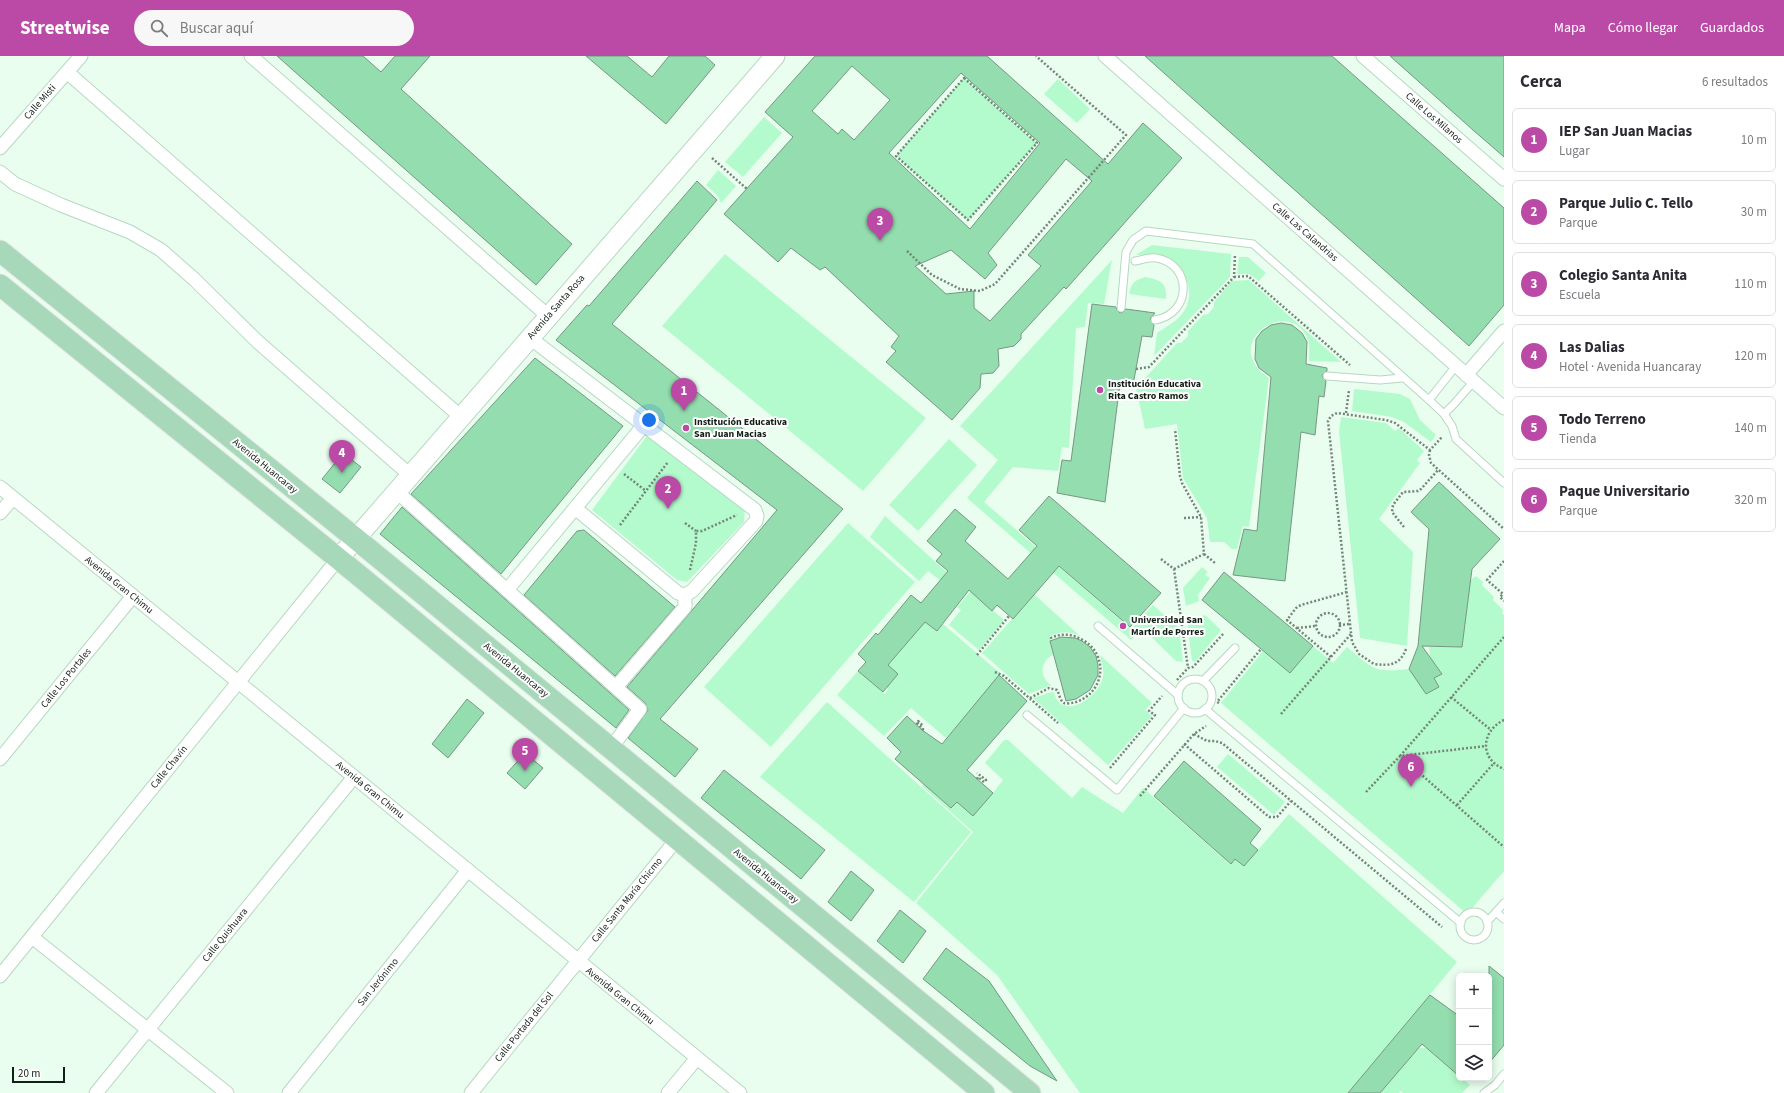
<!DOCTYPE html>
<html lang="es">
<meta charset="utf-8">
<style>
:root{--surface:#fff;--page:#f7f7f7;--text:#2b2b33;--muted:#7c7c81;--line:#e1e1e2;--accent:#bb4aa6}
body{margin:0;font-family:"Source Sans 3",sans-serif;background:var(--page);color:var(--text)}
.controls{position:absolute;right:12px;bottom:12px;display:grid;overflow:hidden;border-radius:6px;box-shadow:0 2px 10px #0003}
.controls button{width:36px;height:36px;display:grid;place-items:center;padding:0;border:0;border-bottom:1px solid var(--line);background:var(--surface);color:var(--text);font:20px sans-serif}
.scale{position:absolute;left:12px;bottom:10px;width:53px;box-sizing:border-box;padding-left:4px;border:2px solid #121f16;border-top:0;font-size:11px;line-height:14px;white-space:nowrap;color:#121f16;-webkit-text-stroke:3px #fff;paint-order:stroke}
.you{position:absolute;left:649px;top:364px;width:14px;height:14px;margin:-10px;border:3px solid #fff;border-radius:50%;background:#1a73e8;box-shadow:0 0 0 6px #1a73e833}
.badge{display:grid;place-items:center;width:26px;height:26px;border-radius:50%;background:var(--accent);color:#fff;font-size:13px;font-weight:700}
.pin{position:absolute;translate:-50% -33px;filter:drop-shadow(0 1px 2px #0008)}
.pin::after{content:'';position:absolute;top:21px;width:14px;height:12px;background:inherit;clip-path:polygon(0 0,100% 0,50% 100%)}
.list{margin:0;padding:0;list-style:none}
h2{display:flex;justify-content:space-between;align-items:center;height:52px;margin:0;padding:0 16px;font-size:17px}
h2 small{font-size:13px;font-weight:400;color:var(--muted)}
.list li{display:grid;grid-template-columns:26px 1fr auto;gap:12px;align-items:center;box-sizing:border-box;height:64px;margin:0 8px 8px;padding:0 8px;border:1px solid var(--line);border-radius:6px}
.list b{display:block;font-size:15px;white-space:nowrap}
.list p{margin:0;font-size:13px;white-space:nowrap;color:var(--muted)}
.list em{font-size:13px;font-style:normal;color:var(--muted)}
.icon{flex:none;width:22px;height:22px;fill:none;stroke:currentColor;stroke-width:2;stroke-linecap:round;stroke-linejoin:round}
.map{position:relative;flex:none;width:1504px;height:1037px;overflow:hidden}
header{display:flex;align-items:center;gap:24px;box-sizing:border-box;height:56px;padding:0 20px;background:var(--accent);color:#fff}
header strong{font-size:19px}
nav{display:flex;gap:22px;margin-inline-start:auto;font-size:14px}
.search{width:280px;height:36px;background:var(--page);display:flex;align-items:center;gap:10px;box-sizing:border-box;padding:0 14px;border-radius:22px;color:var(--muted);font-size:15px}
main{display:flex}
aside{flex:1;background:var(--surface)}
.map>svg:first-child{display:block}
.green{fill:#b3fbcc}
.building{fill:#93ddae;stroke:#779782;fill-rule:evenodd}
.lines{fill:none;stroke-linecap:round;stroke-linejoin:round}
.lane-casing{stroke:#b6d8c1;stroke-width:9}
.street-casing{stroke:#b6d8c1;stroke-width:15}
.secondary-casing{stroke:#b6d8c1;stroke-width:21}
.primary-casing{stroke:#e3e4e3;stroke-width:23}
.path{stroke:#748579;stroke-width:2.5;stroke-dasharray:2 2;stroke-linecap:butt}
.lane{stroke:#fff;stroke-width:7}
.street{stroke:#fff;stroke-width:13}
.secondary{stroke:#fff;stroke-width:19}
.primary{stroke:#a7d8ba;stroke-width:21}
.poi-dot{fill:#bb4aa6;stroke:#fff;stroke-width:1.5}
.labels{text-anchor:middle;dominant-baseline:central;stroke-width:4;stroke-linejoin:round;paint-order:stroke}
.street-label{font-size:10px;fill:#121f16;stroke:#fff}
.poi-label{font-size:10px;font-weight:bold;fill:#121f16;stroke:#fff;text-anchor:start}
</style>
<header>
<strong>Streetwise</strong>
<div class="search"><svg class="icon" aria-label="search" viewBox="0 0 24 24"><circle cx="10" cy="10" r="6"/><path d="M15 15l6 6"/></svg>Buscar aquí</div>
<nav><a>Mapa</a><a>Cómo llegar</a><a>Guardados</a></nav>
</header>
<main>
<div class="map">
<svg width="1504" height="1037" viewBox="0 0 1504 1037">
<rect width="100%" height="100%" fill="#e9feef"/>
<g class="green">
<path d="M964,22L1037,87L968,164L896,100Z"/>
<path d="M1058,23L1090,53L1077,67L1044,38Z"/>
<path d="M764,61L782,77L743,121L725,106Z"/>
<path d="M718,114L736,130L721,147L718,140L706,129Z"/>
<path d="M1152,189L1231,198L1230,221L1154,300L1157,277C1165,271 1176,266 1182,258C1196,240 1188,214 1169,202C1161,196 1145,199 1136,199Z"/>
<path d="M725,198L926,362L863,435L662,270Z"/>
<path d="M1239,201H1248L1266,217L1259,225L1249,218H1237Z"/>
<path d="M1112,204L1104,248L1088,247L1085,271L1076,272L1069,392L1062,391L1058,415L1013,411L984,446L1131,573L1153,549L1179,572L1183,606L1176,605L1142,572L1131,584L967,442L998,404L960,370Z"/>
<path d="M1145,221C1160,224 1167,226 1166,243L1129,238C1131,227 1135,224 1145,221Z"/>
<path d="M1249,224L1341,306L1309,305C1309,299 1310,289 1308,284C1291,238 1217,287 1269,322L1249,471L1243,470L1237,493H1232L1224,486H1210L1207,462L1183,422L1177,368L1145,373L1136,332L1177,287H1181L1188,280V275L1203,259L1208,258L1214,251V246L1232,225Z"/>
<path d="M1354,333L1400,338L1410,343L1420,364L1436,379L1431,386L1404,366L1392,361L1352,355Z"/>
<path d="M1341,361L1386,367L1395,375L1399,372L1424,395L1417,404L1420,407L1379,463L1413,496L1407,590L1360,582L1339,375Z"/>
<path d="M647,380L745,452L744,466L687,526L677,524L592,454Z"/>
<path d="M949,383L977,409L918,475L889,449Z"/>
<path d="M885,460L952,521L945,528L928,515L919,525L870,481Z"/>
<path d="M848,467L915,526L771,691L704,631Z"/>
<path d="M1202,511L1208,516L1205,519L1210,522L1198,539L1199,545L1186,550L1183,532Z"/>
<path d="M1476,520L1483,526L1482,529L1494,541L1493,544L1503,554L1502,557L1504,559V815L1467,858L1221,647L1263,595L1290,617L1313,590L1333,607L1347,591C1373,613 1374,617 1409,613L1426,638L1439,631L1434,622L1442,617L1430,602L1429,591H1462L1470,524Z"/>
<path d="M971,535L1004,564L979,594L949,569L961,554L957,551Z"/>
<path d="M1034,538L1080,580C1069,575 1062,575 1050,580L1053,599C1040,605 1039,621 1051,629L1029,638L982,597Z"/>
<path d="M1205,559L1221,574L1195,606L1192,605L1187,565Z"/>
<path d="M925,565L937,575L943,568L1001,618L946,682L911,652L884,680L837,639L858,615L885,638L888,633L886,631L888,609Z"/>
<path d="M1100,599L1152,647L1145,654L1152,660L1108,709L1033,642L1052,636L1054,637C1062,665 1096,643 1102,624C1105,616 1102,608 1100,599Z"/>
<path d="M827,646L971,776L914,846L760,721Z"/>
<path d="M1004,684H1008L1072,742L1082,731L1123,757L1143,732L1230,808L1235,803L1244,810L1289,758L1457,906L1348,1037H1080L997,919L916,847L973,776L922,730L927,725L931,735L951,752L957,746L993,737L1003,724L985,707Z"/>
<path d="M1228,698L1285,746L1274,759L1217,711Z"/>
<path d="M1419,992H1426L1459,1020V1022H1462L1470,1029L1462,1037H1403L1400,1035L1399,1037H1380Z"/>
</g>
<g class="building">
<path d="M277,0H363L381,16L395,0H430L401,33L572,188L536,229Z"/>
<path d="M586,0H627L652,21L669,0H705L715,9L666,68Z"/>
<path d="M815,0H987L1108,108L1143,67L1182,102L1066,233L1064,231L1021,278V283L1014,290L998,293L999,310L993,317L981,318L980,332L952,364L886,306L896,295L891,291L899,280L825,211L820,214L791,192L778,206L724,158L793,81L765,56ZM852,10L890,44L854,84L842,73L838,78L812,55ZM961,17L1040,87L970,173L889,97ZM1066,103L1092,125L1028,199L1041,210L990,265L974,252V235L946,238L915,210L951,194L985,223L997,209L988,197Z"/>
<path d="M1145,0H1332L1504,152V249L1469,290Z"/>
<path d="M1390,0H1504V101L1473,74Z"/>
<path d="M697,125L717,144L612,268L843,453L660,663L698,693L675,721L628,682L648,654L645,647L627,631L777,454L556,284L587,249L589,250Z"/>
<path d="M1092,248L1116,251L1117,254L1120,257L1123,256L1126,253L1155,257L1150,263L1154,269L1152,281L1142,280L1133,329L1120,327L1105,446L1057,437L1062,404L1071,405Z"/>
<path d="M1281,267L1292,269L1302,277L1307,286L1306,308L1327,312V315L1322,319L1323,322L1326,325L1324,341L1319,340L1315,379L1301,376L1285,525L1233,519L1244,473L1257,475L1271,321L1259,312L1255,303L1256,283L1262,275L1271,269Z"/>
<path d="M535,302L623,370L501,518L411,438Z"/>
<path d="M343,397L361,411L340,437L322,423Z"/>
<path d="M1439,426L1500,483L1472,513L1462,591L1422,590L1442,618L1434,622L1439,631L1426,638L1409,613L1418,590L1429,473L1411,456Z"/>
<path d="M1049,440L1161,537L1130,571L1059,510L1013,563L997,549L992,555L969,534L937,575L925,566L888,609L898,618L883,636L858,615L866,606L858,598L876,577L878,579L911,539L921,547L948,515L936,505L942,498L927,485L955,453L976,471L965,485L1008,523L1037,490L1019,474Z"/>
<path d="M402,451L629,654L616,672L380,478Z"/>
<path d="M584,474L675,551L615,620L524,539L577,475Z"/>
<path d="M1224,516L1313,590L1290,617L1202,544Z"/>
<path d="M1061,581L1075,582L1082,585L1090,591L1096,600L1098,609V619L1090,634L1076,643L1066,645L1050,585Z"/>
<path d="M999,619L1027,645L967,714L993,737L973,760L957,746L951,752L895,703L901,696L887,682L907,660L922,674L942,688Z"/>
<path d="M467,643L484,657L448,702L432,688Z"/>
<path d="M525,697L543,712L525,733L507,717Z"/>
<path d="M1184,705L1261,773L1250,787L1258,794L1244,810L1235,803L1231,808L1154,740Z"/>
<path d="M724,714L825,794L801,823L701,742Z"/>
<path d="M851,815L874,834L851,865L828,846Z"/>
<path d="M900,854L926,875L903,907L877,885Z"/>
<path d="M946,892L989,925L1057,1025L1030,1010L923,923Z"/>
<path d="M1489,910L1504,922V989L1489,1007Z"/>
<path d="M1430,939L1459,960V1020L1422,988L1380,1037H1348Z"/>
</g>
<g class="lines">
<defs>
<g id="lane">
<path d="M1135,205C1141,204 1149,201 1156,202C1193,208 1192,258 1155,264"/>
<path d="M1121,252L1126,196L1133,184L1146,175L1253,188L1429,344L1444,358L1452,370L1456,383L1504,427"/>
<path d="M1327,320L1380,324L1402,322"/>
<path d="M1429,344L1456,310"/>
<path d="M1444,358L1454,348L1474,325"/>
<path d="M1098,570L1178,639"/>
<circle cx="1195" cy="640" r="17"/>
<path d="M1203,625L1235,592"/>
<path d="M1205,653L1461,867"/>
<path d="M1027,659L1117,734L1184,652"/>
<path d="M1496,856L1504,863"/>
<circle cx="1474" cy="870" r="14"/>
<path d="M1487,866L1504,847"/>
<path d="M1484,1037L1495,1029L1504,1018"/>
</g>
<g id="street">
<path d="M251,0L548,260"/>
<path d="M1105,0L1504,352"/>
<path d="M1363,0L1504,123"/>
<path d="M67,16L461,361"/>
<path d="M0,92L81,0"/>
<path d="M0,116L15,128L61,149L130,176L161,194L194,223L258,286L410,419"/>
<path d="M530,282L755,454L757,460L756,465L692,535L685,539"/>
<path d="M1466,319L1504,275"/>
<path d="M0,431L740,1037"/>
<path d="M396,435L640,653L611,692"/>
<path d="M575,452L678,537L685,539"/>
<path d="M0,457L13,442"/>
<path d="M507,534L644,369"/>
<path d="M616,631L685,551V539"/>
<path d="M0,703L133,540"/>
<path d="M32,881L227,1037"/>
<path d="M0,920L338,503"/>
<path d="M96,1037L354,721"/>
<path d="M289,1037L468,814"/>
<path d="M471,1037L677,783"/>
<path d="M668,1037L697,1002"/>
</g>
<path id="secondary" d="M338,503L775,0"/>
<g id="primary">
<path d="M0,195L355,482L1030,1037"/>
<path d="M0,229L356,517L984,1037"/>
</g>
</defs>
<use href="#lane" class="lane-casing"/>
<use href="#street" class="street-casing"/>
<use href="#secondary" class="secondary-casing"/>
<use href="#primary" class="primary-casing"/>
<g class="path">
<path d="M964,22L1037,87L968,164L896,100Z"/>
<path d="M712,102L747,133"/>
<path d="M907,195L932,219L960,233L980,235L995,228L1126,79L1036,0"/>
<path d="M1234,221L1248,220L1350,309"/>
<path d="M1136,313L1149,311L1234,221L1235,198"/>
<path d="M1346,357L1349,334"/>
<path d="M1430,394L1429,399L1431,407L1504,473"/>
<path d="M624,418L646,435"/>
<path d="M1184,462L1201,461"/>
<path d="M685,467L696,475"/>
<path d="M620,469L668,406"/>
<path d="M1404,471L1392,456L1393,449L1403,436L1418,435L1421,433L1438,414"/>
<path d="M1204,498L1215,507"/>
<path d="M1161,503L1174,513L1188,612"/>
<path d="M1504,505L1487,524L1503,538L1500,541L1504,545"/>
<path d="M1174,513L1204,498L1201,461L1182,427L1180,420L1175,373"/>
<path d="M690,514L696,487V475H702L737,459"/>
<circle cx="1328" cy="569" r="12"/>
<path d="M1339,569L1350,568"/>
<path d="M1297,572L1316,570"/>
<path d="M1504,581L1400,700L1504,791"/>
<path d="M1406,593C1400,609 1390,610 1374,608L1359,598L1352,586L1328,365L1331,360L1337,357L1386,364L1395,367L1430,394L1442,381"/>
<path d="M977,599L1009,560"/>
<path d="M1331,601L1287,564L1296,552L1301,549L1347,536"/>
<path d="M995,616L1004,620L1058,667"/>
<path d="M1177,624L1188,612L1193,611L1224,577"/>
<path d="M1451,641L1491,674"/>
<path d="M1030,642L1049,632L1057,634C1059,637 1060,645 1064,647C1067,648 1072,647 1076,646C1106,636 1109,597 1081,583C1072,578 1061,577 1051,582V585"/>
<path d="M1219,647L1217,646L1261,593"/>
<path d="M1281,658L1351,578"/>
<path d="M1504,664C1481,675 1479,703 1504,713"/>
<path d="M922,674L923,673L917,667L918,665L923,670"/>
<path d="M1194,678L1207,685H1215L1222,687L1442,871"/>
<path d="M1184,688L1269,761H1277L1291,745"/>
<path d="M1110,712L1155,659L1149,655L1162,640"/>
<path d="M977,723L978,721L984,726L986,724L977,717"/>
<path d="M1366,736L1400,700L1486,690"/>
<path d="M1140,740L1194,678L1206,670"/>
<path d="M1457,749L1494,707"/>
</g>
<use href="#lane" class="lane"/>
<use href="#street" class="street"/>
<use href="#secondary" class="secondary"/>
<use href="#primary" class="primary"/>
</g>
<g class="poi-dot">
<circle cx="1100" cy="334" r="4"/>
<circle cx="686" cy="372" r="4"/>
<circle cx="1123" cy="570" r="4"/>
</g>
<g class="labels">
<g class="street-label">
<text transform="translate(40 46) rotate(-49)">Calle Misti</text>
<text transform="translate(1434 62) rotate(41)">Calle Los Milanos</text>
<text transform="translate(1305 176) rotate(41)">Calle Las Calandrias</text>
<text transform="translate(556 251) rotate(-49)">Avenida Santa Rosa</text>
<text transform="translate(265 410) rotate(39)">Avenida Huancaray</text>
<text transform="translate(119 529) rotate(39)">Avenida Gran Chimu</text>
<text transform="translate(516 614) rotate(39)">Avenida Huancaray</text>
<text transform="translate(66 622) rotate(-51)">Calle Los Portales</text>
<text transform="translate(169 711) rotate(-51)">Calle Chavín</text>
<text transform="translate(370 734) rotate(39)">Avenida Gran Chimu</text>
<text transform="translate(766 820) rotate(39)">Avenida Huancaray</text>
<text transform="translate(627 844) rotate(-51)">Calle Santa María Chicmo</text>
<text transform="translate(225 879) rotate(-51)">Calle Quishuara</text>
<text transform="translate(378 926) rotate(-51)">San Jerónimo</text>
<text transform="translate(620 940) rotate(39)">Avenida Gran Chimu</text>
<text transform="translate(524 971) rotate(-51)">Calle Portada del Sol</text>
</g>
<g class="poi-label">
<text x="1108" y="328">Institución Educativa<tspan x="1108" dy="12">Rita Castro Ramos</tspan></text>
<text x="694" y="366">Institución Educativa<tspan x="694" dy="12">San Juan Macias</tspan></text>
<text x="1131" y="564">Universidad San<tspan x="1131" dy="12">Martín de Porres</tspan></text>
</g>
</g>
</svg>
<div class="controls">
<button>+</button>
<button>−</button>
<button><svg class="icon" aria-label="layers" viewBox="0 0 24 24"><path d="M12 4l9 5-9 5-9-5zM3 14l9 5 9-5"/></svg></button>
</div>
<div class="scale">20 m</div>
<div class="you"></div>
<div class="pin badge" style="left:684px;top:355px">1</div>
<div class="pin badge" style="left:668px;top:453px">2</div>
<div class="pin badge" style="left:880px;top:185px">3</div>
<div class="pin badge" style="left:342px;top:417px">4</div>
<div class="pin badge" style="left:525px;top:715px">5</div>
<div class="pin badge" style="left:1411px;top:731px">6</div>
</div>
<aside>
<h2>Cerca<small>6 resultados</small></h2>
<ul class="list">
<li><span class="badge">1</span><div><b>IEP San Juan Macias</b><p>Lugar</p></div><em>10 m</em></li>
<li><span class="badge">2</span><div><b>Parque Julio C. Tello</b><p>Parque</p></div><em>30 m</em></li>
<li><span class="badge">3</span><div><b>Colegio Santa Anita</b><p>Escuela</p></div><em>110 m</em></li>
<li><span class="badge">4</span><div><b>Las Dalias</b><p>Hotel · Avenida Huancaray</p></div><em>120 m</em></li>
<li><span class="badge">5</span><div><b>Todo Terreno</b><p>Tienda</p></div><em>140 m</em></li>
<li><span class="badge">6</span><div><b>Paque Universitario</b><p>Parque</p></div><em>320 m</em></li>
</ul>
</aside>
</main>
